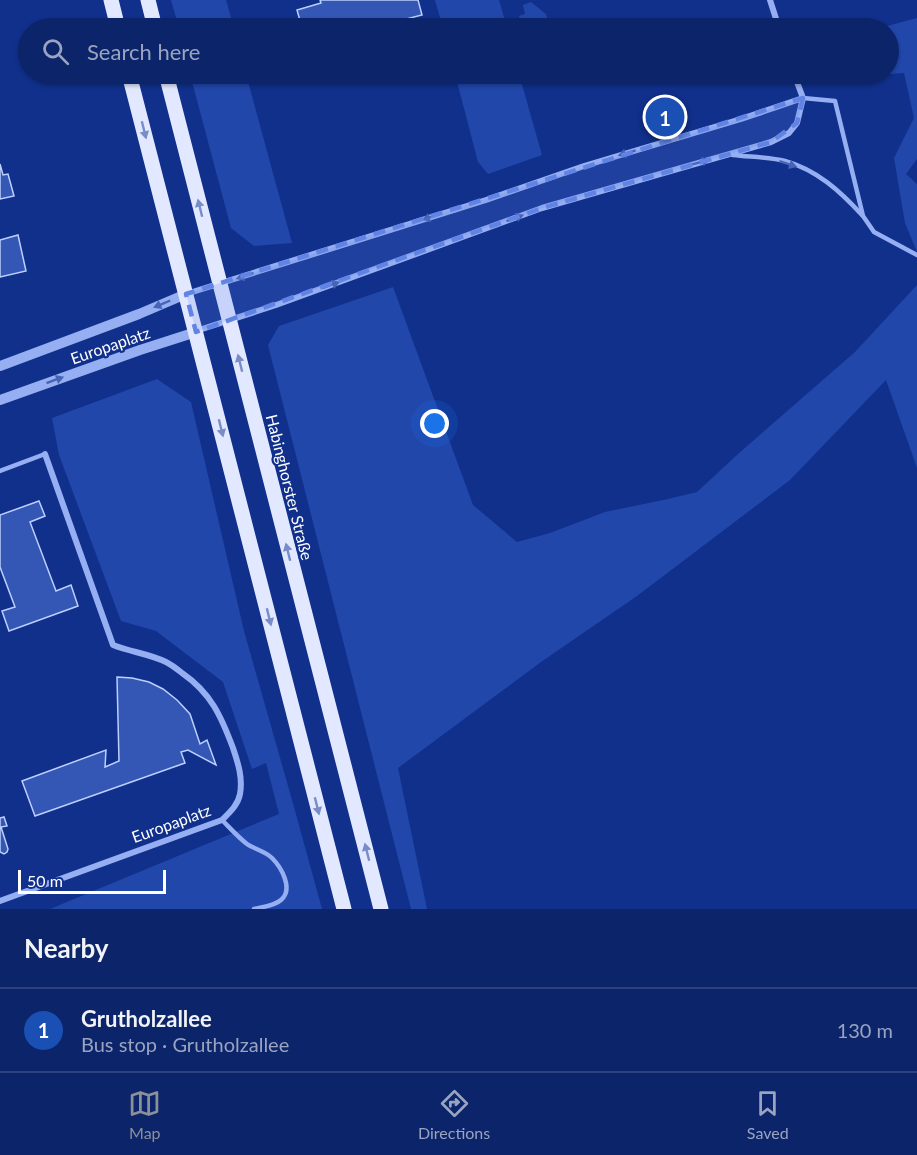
<!DOCTYPE html>
<meta charset="utf-8">
<style>
:root{--surface:#0c2469;--page:#152c6f;--text:#f1f3f6;--muted:#9aa4c0;--line:#2c417d;--accent:#8c9099}
body{margin:0;font-family:Lato,sans-serif;background:var(--page);color:var(--text)}
.scale{position:absolute;left:18px;bottom:15px;width:148px;box-sizing:border-box;padding-left:6px;border:3px solid #fff;border-top:0;font-size:16px;line-height:21px;white-space:nowrap;color:#fff;-webkit-text-stroke:4px #10308c;paint-order:stroke}
.you{position:absolute;left:435px;top:424px;width:21px;height:21px;margin:-15px;border:4px solid #fff;border-radius:50%;background:#1a73e8;box-shadow:0 0 0 9px #1a73e833}
.badge{display:grid;place-items:center;width:39px;height:39px;border-radius:50%;background:var(--accent);color:#fff;font-size:20px;font-weight:700}
.pin{position:absolute;translate:-50% -50%;border:3px solid #fff;box-shadow:0 2px 6px #0006}
.list{margin:0;padding:0;list-style:none}
h2{display:flex;justify-content:space-between;align-items:center;height:78px;margin:0;padding:0 24px;font-size:26px}
h2 small{font-size:20px;font-weight:400;color:var(--muted)}
.list li{display:grid;grid-template-columns:39px 1fr auto;gap:18px;align-items:center;box-sizing:border-box;height:84px;padding:0 24px;border-top:2px solid var(--line)}
.list b{display:block;font-size:22px;white-space:nowrap}
.list p{margin:0;font-size:20px;white-space:nowrap;color:var(--muted)}
.list em{font-size:20px;font-style:normal;color:var(--muted)}
.icon{flex:none;width:33px;height:33px;fill:none;stroke:currentColor;stroke-width:2;stroke-linecap:round;stroke-linejoin:round}
.map{position:relative;flex:none;width:917px;height:909px;overflow:hidden}
.search{position:absolute;background:var(--surface);box-shadow:0 2px 4px #0004;left:18px;right:18px;top:18px;height:66px;display:flex;align-items:center;gap:15px;box-sizing:border-box;padding:0 21px;border-radius:33px;color:var(--muted);font-size:22px}
.sheet{height:162px;background:var(--surface)}
nav{display:flex;justify-content:space-around;align-items:center;box-sizing:border-box;height:84px;border-top:2px solid var(--line);background:var(--surface);font-size:16px;color:var(--muted)}
nav a{display:grid;justify-items:center;gap:3px}
nav .on{color:var(--accent)}
.map>svg:first-child{display:block}
.green{fill:#2147ab}
.building{fill:#3456b4;stroke:#bdcffd;stroke-width:1.5}
.lines{fill:none;stroke-linecap:round;stroke-linejoin:round}
.service{stroke:#96aff2;stroke-width:4.5}
.minor{stroke:#96aff2;stroke-width:6}
.tertiary{stroke:#96aff2;stroke-width:10}
.primary{stroke:#e1e8ff;stroke-width:15}
.oneway{fill:#788cc6}
.oneway2{fill:#4663b5}
.marked{fill:#6183e4;fill-opacity:0.2;stroke:#6183e4;stroke-width:4.5;stroke-dasharray:12 8;stroke-linejoin:round}
.labels{text-anchor:middle;dominant-baseline:central;stroke-width:4.5;stroke-linejoin:round;paint-order:stroke}
.street-label{font-size:16px;fill:#fff;stroke:#10308c}
</style>
<div class="map">
<svg width="917" height="909" viewBox="0 0 917 909">
<rect width="100%" height="100%" fill="#10308c"/>
<g class="green">
<path d="M171,0H226L234,28H179Z"/>
<path d="M435,0H499L507,28H443Z"/>
<path d="M531,2L546,14L550,26L539,28H522L519,16L525,14L523,5Z"/>
<path d="M917,18V159L906,174L917,184V252L905,223L894,158L914,118L904,73L849,77L850,74H888V28H880Z"/>
<path d="M190,74H246L292,243L254,246L231,228Z"/>
<path d="M455,74H519L542,155L488,174L478,162Z"/>
<path d="M917,285V468L886,380L790,480L637,596L541,662L398,768L427,909H411L268,345L279,326L393,287L473,505L517,542L550,533L605,512L668,499L697,492L738,454L855,352Z"/>
<path d="M157,379L191,402L244,631L294,807L322,909H50L279,814L266,763L252,769L223,682L156,631L121,621L59,455L52,418Z"/>
</g>
<g class="building">
<path d="M320,0H418L422,15L406,19L408,28H302L297,10L321,3Z"/>
<path d="M0,164L3,175L8,174L14,196L0,199Z"/>
<path d="M18,235L26,271L0,277V240Z"/>
<path d="M39,501L45,516L30,522L56,591L71,585L78,606L9,631L2,611L15,607L0,567V515Z"/>
<path d="M117,677L132,678L149,682L163,689L177,700L190,714L200,744L207,740L216,765L188,750L181,752L185,763L35,816L22,781L106,750L105,767L119,761Z"/>
<path d="M4,817L7,826L1,827L8,849L7,852L4,854L0,852V818Z"/>
</g>
<g class="lines">
<g class="service">
<path d="M803,98L835,101L863,216L874,232L917,255"/>
<path d="M733,155C750,157 769,157 785,161C817,170 840,191 862,215"/>
<path d="M0,471L45,454"/>
<path d="M222,820C230,828 238,837 247,844C254,849 265,851 272,858C281,867 294,889 281,900C274,906 262,907 254,909"/>
</g>
<g class="minor">
<path d="M770,0L779,28"/>
<path d="M186,294L486,200L584,166L741,119L803,98"/>
<path d="M196,331L276,305L542,208L771,142L789,133L797,123L803,98L794,74"/>
<path d="M0,901L222,820C230,812 238,805 240,794C243,778 238,763 233,748C221,716 211,693 182,673C177,669 172,665 166,662C150,654 131,652 113,645L45,454"/>
</g>
<g class="tertiary">
<path d="M0,366L139,314L186,294"/>
<path d="M0,400L140,350L196,332"/>
</g>
<g class="primary">
<path d="M111,0L118,28"/>
<path d="M148,0L155,28"/>
<path d="M129,74L344,909"/>
<path d="M166,74L381,909"/>
</g>
</g>
<defs><path id="oneway-solid" d="M-6-.8H1V-3.2L6.5 0L1 3.2V.8H-6Z" transform="scale(1.5)"/></defs>
<g class="oneway">
<use href="#oneway-solid" transform="translate(144 130) rotate(76)"/>
<use href="#oneway-solid" transform="translate(200 208) rotate(-104)"/>
<use href="#oneway-solid" transform="translate(240 363) rotate(-104)"/>
<use href="#oneway-solid" transform="translate(221 428) rotate(76)"/>
<use href="#oneway-solid" transform="translate(288 552) rotate(-104)"/>
<use href="#oneway-solid" transform="translate(269 617) rotate(76)"/>
<use href="#oneway-solid" transform="translate(317 806) rotate(76)"/>
<use href="#oneway-solid" transform="translate(367 852) rotate(-104)"/>
</g>
<g class="oneway2">
<use href="#oneway-solid" transform="translate(627 153) rotate(163)"/>
<use href="#oneway-solid" transform="translate(701 162) rotate(-15)"/>
<use href="#oneway-solid" transform="translate(788 164) rotate(18)"/>
<use href="#oneway-solid" transform="translate(431 217) rotate(162)"/>
<use href="#oneway-solid" transform="translate(515 218) rotate(-20)"/>
<use href="#oneway-solid" transform="translate(245 276) rotate(162)"/>
<use href="#oneway-solid" transform="translate(331 285) rotate(-20)"/>
<use href="#oneway-solid" transform="translate(162 304) rotate(157)"/>
<use href="#oneway-solid" transform="translate(55 380) rotate(-20)"/>
</g>
<path class="marked" d="M803,98L797,123L771,142L542,208L196,332L186,294Z"/>
<g class="labels">
<g class="street-label">
<text transform="translate(110 345) rotate(-19)">Europaplatz</text>
<text transform="translate(290 487) rotate(76)">Habinghorster Straße</text>
<text transform="translate(171 823) rotate(-20)">Europaplatz</text>
</g>
</g>
</svg>
<div class="scale">50 m</div>
<div class="you"></div>
<div class="pin badge" style="left:665px;top:117px;background:#1a4fb4">1</div>
<div class="search"><svg class="icon" aria-label="search" viewBox="0 0 24 24"><circle cx="10" cy="10" r="6"/><path d="M15 15l6 6"/></svg>Search here</div>
</div>
<section class="sheet">
<h2>Nearby<small></small></h2>
<ul class="list">
<li><span class="badge" style="background:#1a4fb4">1</span><div><b>Grutholzallee</b><p>Bus stop · Grutholzallee</p></div><em>130 m</em></li>
</ul>
</section>
<nav>
<a class="on"><svg class="icon" aria-label="map" viewBox="0 0 24 24"><path d="M3 6l6-2 6 2 6-2v14l-6 2-6-2-6 2zM9 4v14M15 6v14"/></svg>Map</a>
<a><svg class="icon" aria-label="directions" viewBox="0 0 24 24"><path d="M12 3l9 9-9 9-9-9zM9 14v-3h6M13 9l2 2-2 2"/></svg>Directions</a>
<a><svg class="icon" aria-label="saved" viewBox="0 0 24 24"><path d="M7 4h10v16l-5-4-5 4z"/></svg>Saved</a>
</nav>
